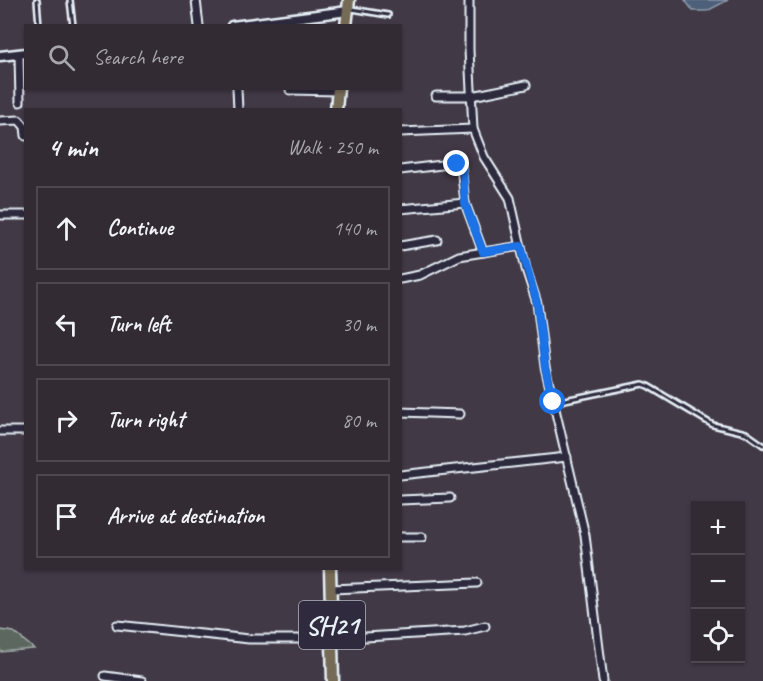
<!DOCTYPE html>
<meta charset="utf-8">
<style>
:root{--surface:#322b34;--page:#3a333c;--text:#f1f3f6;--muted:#a8a7ac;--line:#4d474f}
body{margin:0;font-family:Caveat,sans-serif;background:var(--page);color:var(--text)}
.controls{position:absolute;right:18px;bottom:18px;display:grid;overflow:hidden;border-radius:0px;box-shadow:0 2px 4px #0004}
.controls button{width:54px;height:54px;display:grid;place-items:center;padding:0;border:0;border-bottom:2px solid var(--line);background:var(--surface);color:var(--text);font:30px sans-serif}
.stop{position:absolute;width:18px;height:18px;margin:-14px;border:4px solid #1a73e8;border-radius:50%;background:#fff}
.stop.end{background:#1a73e8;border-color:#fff;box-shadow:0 2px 6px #0008}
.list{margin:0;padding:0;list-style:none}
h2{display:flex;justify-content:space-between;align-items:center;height:78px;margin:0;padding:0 24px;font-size:26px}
h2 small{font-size:20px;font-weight:400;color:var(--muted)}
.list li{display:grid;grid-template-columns:39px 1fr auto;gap:18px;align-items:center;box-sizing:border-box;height:84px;margin:0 12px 12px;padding:0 12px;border:2px solid var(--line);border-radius:0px}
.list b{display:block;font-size:22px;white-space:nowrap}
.list em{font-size:20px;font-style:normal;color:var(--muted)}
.icon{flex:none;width:33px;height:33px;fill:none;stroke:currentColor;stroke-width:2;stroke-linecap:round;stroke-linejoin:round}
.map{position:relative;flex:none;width:763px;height:681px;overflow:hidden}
.search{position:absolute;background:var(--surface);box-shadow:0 2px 4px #0004;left:24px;top:24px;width:378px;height:66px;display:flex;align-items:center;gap:15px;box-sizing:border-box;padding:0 21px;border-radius:0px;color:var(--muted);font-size:22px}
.panel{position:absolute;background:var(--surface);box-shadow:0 2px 4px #0004;left:24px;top:108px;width:378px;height:462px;border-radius:0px}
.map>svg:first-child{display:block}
.green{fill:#5b685e;stroke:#a2acab;stroke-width:1.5}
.water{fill:#4e6079;stroke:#8c9aac;stroke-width:1.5}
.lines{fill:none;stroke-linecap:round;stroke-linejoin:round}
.service-casing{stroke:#e8f1f8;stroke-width:8}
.minor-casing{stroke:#e8f1f8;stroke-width:11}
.tertiary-casing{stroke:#e8f1f8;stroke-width:13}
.primary-casing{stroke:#e8f1f8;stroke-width:15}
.service{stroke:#2f2a3d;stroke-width:3}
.minor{stroke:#2f2a3d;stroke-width:7}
.tertiary{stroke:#2f2a3d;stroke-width:8}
.primary{stroke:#746b55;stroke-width:10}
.route{stroke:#1a73e8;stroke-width:8}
.labels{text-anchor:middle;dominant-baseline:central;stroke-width:6;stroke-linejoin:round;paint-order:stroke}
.shield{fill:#2f2a3d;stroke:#b0b5c0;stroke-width:1.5}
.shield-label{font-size:27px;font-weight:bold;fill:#e8f1f8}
</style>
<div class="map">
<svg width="763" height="681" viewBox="0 0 763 681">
<rect width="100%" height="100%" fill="#423946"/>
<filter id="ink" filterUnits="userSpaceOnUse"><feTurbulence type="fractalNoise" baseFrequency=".0167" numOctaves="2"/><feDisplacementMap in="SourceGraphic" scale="12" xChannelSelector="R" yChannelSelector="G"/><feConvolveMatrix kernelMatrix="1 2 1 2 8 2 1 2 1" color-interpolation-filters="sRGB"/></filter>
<g filter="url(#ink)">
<path class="green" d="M0,630L14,632L34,649L0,652Z"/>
<path class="water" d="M685,0H728L707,11H693Z"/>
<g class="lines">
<defs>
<g id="service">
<path d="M37,0L39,26"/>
<path d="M70,0L73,26"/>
<path d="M352,9L388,15"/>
<path d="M555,402L643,384L648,386L713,425L746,433L763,445"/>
</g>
<g id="minor">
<path d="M196,0L199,26"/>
<path d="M469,0V50L473,129L484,157L510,198L526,269L537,303L545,367L585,535L603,681"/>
<path d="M19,54L20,102"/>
<path d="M237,88L238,110"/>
<path d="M290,90L338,91"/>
<path d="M436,96H472L526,85"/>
<path d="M0,121L19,120L25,127L26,136"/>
<path d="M400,132L473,129"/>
<path d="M400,170L450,164L461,166L465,203L483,252"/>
<path d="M400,209L465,203"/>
<path d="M0,215H26"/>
<path d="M400,246L437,240"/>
<path d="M400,279L420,275L459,256L521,246"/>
<path d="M400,412L460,414"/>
<path d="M0,431H26"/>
<path d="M400,475L567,457"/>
<path d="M400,500L450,498"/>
<path d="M400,537H422"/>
<path d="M331,589L477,583"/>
<path d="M117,625L249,639H332L465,631L485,626"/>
<path d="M105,676L142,681"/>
</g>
<g id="tertiary">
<path d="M232,26L348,11"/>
<path d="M0,56L26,53"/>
</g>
<g id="primary">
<path d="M346,26L349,0"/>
<path d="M336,110L338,88"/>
<path d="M330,568L333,681"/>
</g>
</defs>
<use href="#service" class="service-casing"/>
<use href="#minor" class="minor-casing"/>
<use href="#tertiary" class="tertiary-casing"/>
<use href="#primary" class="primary-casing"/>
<use href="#service" class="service"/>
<use href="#minor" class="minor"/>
<use href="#tertiary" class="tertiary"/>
<use href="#primary" class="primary"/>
</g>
</g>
<g class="lines" filter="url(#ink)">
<path class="route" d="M457,164L463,169L465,203L483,252L521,246L537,303L545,367L553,402"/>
</g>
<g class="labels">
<rect class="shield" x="299" y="601" width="66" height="48" rx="4.5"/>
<g class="shield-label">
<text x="332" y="625">SH21</text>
</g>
</g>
</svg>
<div class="controls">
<button>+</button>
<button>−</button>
<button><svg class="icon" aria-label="locate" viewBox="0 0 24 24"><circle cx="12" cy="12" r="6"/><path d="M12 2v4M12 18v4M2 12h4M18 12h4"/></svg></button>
</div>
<div class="stop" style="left:553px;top:402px"></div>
<div class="stop end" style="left:457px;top:164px"></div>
<div class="search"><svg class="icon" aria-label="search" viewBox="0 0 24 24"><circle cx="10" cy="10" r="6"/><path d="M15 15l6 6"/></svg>Search here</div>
<section class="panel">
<h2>4 min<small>Walk · 250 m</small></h2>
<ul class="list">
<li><svg class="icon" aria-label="ahead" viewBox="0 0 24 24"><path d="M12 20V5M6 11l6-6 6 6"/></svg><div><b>Continue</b></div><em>140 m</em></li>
<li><svg class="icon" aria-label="left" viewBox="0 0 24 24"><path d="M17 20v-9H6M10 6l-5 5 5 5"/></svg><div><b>Turn left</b></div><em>30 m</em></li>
<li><svg class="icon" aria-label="right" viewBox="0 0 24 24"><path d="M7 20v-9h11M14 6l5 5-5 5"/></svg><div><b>Turn right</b></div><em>80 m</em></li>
<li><svg class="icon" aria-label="arrive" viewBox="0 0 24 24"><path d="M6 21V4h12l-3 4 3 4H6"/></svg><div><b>Arrive at destination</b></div></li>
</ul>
</section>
</div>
